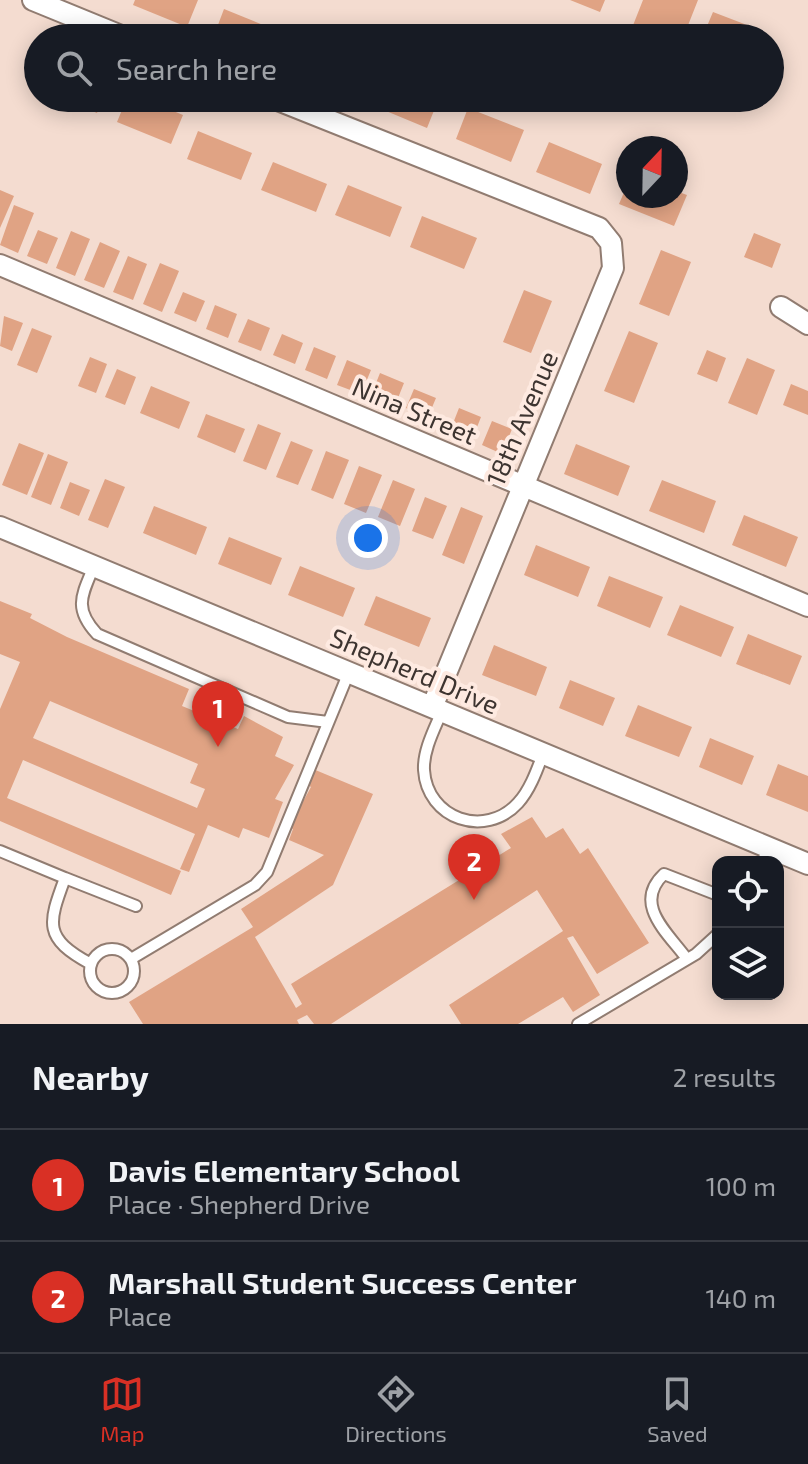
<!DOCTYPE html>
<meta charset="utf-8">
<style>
:root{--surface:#171b24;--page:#242831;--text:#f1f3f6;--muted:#9ea1a6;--line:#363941;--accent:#d93025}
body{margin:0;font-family:"Exo 2",sans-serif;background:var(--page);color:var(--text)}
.controls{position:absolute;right:24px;bottom:24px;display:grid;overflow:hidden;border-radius:16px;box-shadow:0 4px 20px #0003}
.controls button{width:72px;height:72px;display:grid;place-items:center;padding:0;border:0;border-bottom:2px solid var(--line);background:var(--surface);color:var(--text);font:40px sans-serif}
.compass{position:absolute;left:616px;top:136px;width:72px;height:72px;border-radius:50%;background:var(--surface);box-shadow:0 4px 20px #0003;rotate:22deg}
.you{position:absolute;left:368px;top:538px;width:28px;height:28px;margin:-20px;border:6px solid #fff;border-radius:50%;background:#1a73e8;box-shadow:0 0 0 12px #1a73e833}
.badge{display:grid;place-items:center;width:52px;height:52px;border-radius:50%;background:var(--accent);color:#fff;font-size:26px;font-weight:700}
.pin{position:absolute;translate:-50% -66px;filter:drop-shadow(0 2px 4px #0008)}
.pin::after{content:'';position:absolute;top:42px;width:28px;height:24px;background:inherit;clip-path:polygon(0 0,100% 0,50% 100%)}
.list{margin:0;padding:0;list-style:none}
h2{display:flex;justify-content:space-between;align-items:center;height:104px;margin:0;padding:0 32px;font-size:34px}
h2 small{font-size:26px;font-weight:400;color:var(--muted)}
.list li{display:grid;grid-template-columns:52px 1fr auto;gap:24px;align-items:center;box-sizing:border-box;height:112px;padding:0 32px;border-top:2px solid var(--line)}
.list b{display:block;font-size:30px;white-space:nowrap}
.list p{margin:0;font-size:26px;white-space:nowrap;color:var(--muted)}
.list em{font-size:26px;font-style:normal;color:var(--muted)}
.icon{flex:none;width:44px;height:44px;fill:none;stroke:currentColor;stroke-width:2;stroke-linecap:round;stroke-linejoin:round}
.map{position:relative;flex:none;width:808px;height:1024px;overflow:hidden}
.search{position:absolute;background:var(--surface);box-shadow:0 4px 20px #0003;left:24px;right:24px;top:24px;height:88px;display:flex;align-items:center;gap:20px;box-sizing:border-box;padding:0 28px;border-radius:44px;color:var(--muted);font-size:30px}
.sheet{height:328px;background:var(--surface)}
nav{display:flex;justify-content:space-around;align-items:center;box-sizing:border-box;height:112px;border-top:2px solid var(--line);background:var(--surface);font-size:22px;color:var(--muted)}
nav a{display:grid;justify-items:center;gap:4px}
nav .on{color:var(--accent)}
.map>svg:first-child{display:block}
</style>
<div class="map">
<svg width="808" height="1024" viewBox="0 0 808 1024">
<rect width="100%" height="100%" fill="#f4dcd0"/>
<path fill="#e0a384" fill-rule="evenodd" d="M135 0H198L187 27 133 5Z
M570 0H605L600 12Z
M643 0H698L683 38H666L651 32 649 38H628Z
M224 9 278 31 275 38H213Z
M713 12 760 30 756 38H702Z
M60 98H103L97 113Z
M127 98H142L183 115 171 144 117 122Z
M378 98H439L427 128 374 106Z
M468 108 524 130 511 162 456 139Z
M198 131 252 153 241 180 187 159Z
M549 142 602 164 590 194 536 172Z
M273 162 327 184 316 212 261 190Z
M628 183V196H676V191L687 195 674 226 619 204Z
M348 185 402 207 390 237 335 215Z
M0 190 14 196 0 228Z
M14 205 34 213 18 253 0 245Z
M422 216 477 238 464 269 410 247Z
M38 230 58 238 47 264 27 256Z
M71 231 90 239 75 276 56 268Z
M754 233 781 244 772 268 744 257Z
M100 242 120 251 104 288 84 280Z
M661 250 691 262 669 316 639 304Z
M128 256 147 264 133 300 113 292Z
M160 263 179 271 162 312 143 304Z
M524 290 552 301 531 353 503 342Z
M183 292 205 301 196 322 174 313Z
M215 305 237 314 228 338 206 329Z
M4 316 23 323 12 351 0 346Z
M248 319 270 328 261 351 238 342Z
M32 328 52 336 37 373 17 365Z
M629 331 658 343 634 403 604 391Z
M282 334 303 343 295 364 273 355Z
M314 347 336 356 327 379 305 370Z
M707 350 726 358 717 382 697 374Z
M90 357 107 364 96 393 78 386Z
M747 358 775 370 757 415 728 403Z
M347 360 371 370 361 394 337 385Z
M117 369 136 377 125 405 105 397Z
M380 373 404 383 394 408 370 398Z
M791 384 808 391V415L783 405Z
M151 386 190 402 179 429 140 413Z
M414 389 436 398 428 417 406 408Z
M459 408 481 417 472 440 450 431Z
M206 414 245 429 235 453 197 437Z
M492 421 512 429 502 454 482 445Z
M258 424 281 433 266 470 243 461Z
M291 441 313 450 298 485 276 477Z
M19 443 44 453 27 495 2 485Z
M576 444 630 466 618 496 564 474Z
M326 451 349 460 333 499 311 490Z
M48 454 68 462 51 505 31 497Z
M359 466 382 475 366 513 344 504Z
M105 479 125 487 108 528 88 520Z
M393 480 415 489 400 526 378 517Z
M662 480 716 501 704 533 649 511Z
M70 482 90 490 79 516 60 508Z
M425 497 447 506 433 539 412 531Z
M154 506 207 527 196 555 143 533Z
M461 507 483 516 464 564 442 555Z
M744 515 798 537 786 567 732 545Z
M229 537 282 558 271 585 218 564Z
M536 545 590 567 578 597 524 575Z
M300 566 355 588 343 617 288 595Z
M609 576 663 597 650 628 597 606Z
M376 596 431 618 419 647 364 625Z
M0 601 32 614 30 618 67 637 189 689 182 706 238 729 244 716 283 737 275 756 294 765 275 799 283 802 269 838 243 828 239 838 208 825 189 872 180 869 195 834 23 760 7 798 181 871 171 895 0 821V709L20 662 0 654ZM50 701 198 764 190 783 205 789 197 808 33 738Z
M680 605 734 627 721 657 667 635Z
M748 634 802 656 790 685 736 664Z
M494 645 547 667 536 696 482 675Z
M570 680 615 698 603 726 559 708Z
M638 705 692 727 679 757 625 736Z
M710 738 754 756 742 785 699 767Z
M778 764 808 776V812L766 795Z
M313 769 373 794 333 885 255 937 296 1008 302 1004 291 984 511 848 501 834 532 817 546 838 563 828 580 854 588 848 649 943 597 974 573 936 567 938 600 995 573 1012 563 997 518 1024H461L449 1005 563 931 537 890 331 1024H314L307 1015 297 1020 299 1024H143L129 1002 253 927 241 909 324 855 289 840 293 829 289 827 311 787 308 785Z"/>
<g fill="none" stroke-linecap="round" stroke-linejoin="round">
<defs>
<path id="service" d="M94 566C82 595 73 608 97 634L288 717 328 722
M442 711C435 728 423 750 424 770 427 819 485 839 518 803 530 790 537 770 543 754
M0 851 65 878
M762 862 769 847
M90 971a22 22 0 1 1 44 0a22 22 0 1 1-44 0Z
M131 959 255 885 267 872 349 672
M687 959C668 933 632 904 664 874L718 895
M91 964C43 938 48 924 65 878L136 906
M578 1024 696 954 718 934"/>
<path id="minor" d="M33 0 126 38
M273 98 599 228 611 243 613 268 433 705
M0 265 808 606
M781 307 808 324
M0 527 808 864"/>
</defs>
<use href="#service" stroke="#917c71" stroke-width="14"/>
<use href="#minor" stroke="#917c71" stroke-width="24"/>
<use href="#service" stroke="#fff" stroke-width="10"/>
<use href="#minor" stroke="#fff" stroke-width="20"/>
</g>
<g text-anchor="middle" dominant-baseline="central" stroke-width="8" stroke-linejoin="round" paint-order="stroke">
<g font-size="26" fill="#3d3430" stroke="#feeae1">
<text transform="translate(415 410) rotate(23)">Nina Street</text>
<text transform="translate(521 418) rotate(-67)">18th Avenue</text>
<text transform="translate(415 670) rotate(23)">Shepherd Drive</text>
</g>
</g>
</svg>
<div class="controls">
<button><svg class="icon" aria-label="locate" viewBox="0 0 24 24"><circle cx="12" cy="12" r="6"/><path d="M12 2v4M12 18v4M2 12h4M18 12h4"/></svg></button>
<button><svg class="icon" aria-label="layers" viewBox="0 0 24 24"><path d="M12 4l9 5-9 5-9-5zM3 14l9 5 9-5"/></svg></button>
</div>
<svg class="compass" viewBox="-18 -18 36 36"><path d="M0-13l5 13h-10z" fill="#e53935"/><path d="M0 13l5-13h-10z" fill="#9ea1a6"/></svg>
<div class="you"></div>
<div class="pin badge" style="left:218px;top:747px">1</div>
<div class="pin badge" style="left:474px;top:900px">2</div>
<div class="search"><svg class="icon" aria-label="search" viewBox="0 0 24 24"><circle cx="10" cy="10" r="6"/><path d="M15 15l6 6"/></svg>Search here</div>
</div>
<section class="sheet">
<h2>Nearby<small>2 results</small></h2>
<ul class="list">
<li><span class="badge">1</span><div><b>Davis Elementary School</b><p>Place · Shepherd Drive</p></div><em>100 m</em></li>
<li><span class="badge">2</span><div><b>Marshall Student Success Center</b><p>Place</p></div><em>140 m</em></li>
</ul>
</section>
<nav>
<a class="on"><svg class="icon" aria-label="map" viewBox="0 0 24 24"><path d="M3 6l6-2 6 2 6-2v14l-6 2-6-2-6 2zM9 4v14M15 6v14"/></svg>Map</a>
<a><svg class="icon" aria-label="directions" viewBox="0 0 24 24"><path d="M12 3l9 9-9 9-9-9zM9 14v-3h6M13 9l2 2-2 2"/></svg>Directions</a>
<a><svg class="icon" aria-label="saved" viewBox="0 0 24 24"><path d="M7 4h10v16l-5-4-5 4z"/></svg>Saved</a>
</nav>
